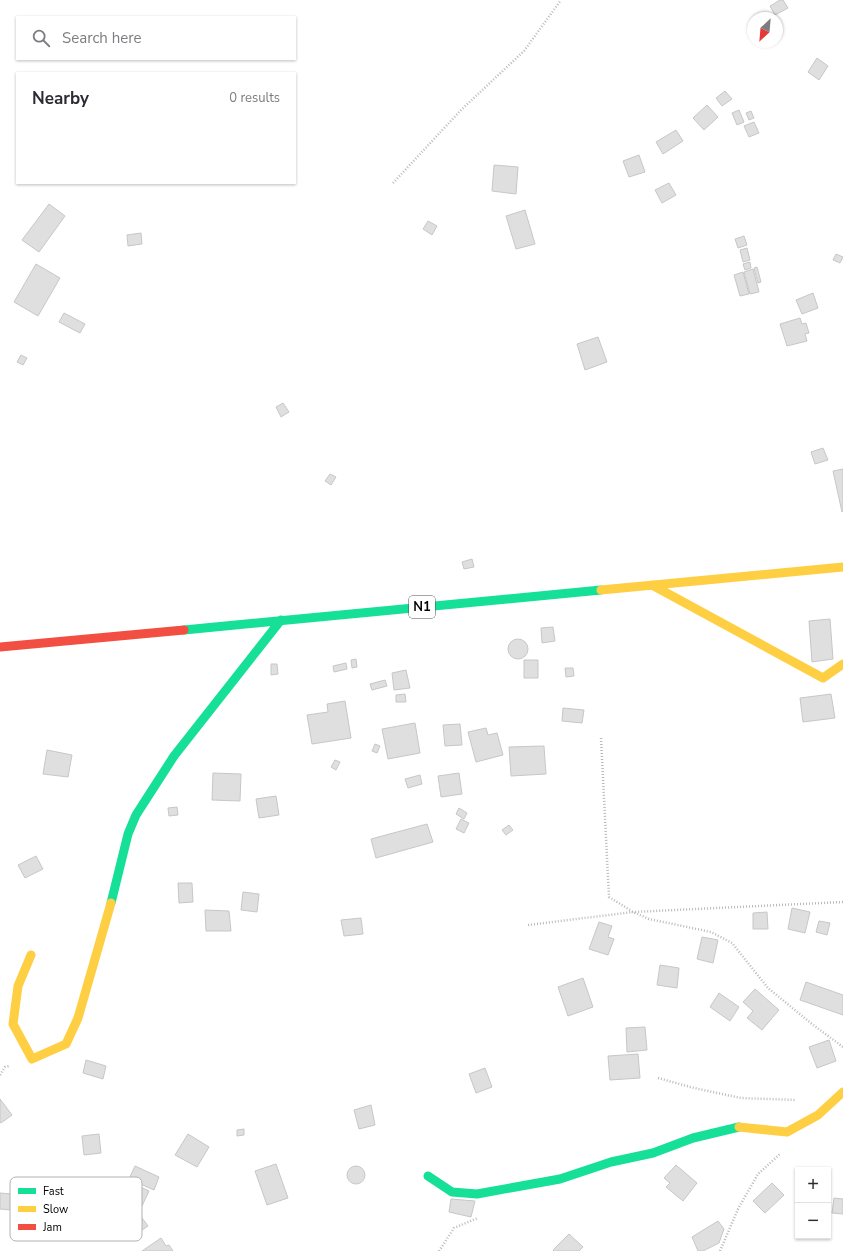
<!DOCTYPE html>
<meta charset="utf-8">
<style>
:root{--surface:#fff;--page:#f2f2f3;--text:#2b2b33;--muted:#7c7c81;--line:#e1e1e2}
body{margin:0;font-family:"Nunito Sans",sans-serif;background:var(--page);color:var(--text)}
.controls{position:absolute;right:12px;bottom:12px;display:grid;overflow:hidden;border-radius:0px;box-shadow:0 1px 3px #0004}
.controls button{width:36px;height:36px;display:grid;place-items:center;padding:0;border:0;border-bottom:1px solid var(--line);background:var(--surface);color:var(--text);font:20px sans-serif}
.compass{position:absolute;left:747px;top:12px;width:36px;height:36px;border-radius:50%;background:var(--surface);box-shadow:0 1px 3px #0004;rotate:206deg}
.list{margin:0;padding:0;list-style:none}
h2{display:flex;justify-content:space-between;align-items:center;height:52px;margin:0;padding:0 16px;font-size:17px}
h2 small{font-size:13px;font-weight:400;color:var(--muted)}
.icon{flex:none;width:22px;height:22px;fill:none;stroke:currentColor;stroke-width:2;stroke-linecap:round;stroke-linejoin:round}
.map{position:relative;flex:none;width:843px;height:1251px;overflow:hidden}
.search{position:absolute;background:var(--surface);box-shadow:0 1px 3px #0004;left:16px;top:16px;width:280px;height:44px;display:flex;align-items:center;gap:10px;box-sizing:border-box;padding:0 14px;border-radius:0px;color:var(--muted);font-size:15px}
.panel{position:absolute;background:var(--surface);box-shadow:0 1px 3px #0004;left:16px;top:72px;width:280px;height:112px;border-radius:0px}
.map>svg:first-child{display:block}
</style>
<div class="map">
<svg width="843" height="1251" viewBox="0 0 843 1251">
<rect width="100%" height="100%" fill="#fff"/>
<path fill="#dfdfdf" stroke="#c7c7c7" d="M780 0H783L788 8 775 15 770 6Z
M817 58 828 66 819 80 808 72Z
M725 91 732 99 722 106 716 98Z
M707 105 718 117 704 130 693 118Z
M739 110 744 122 737 125 732 113Z
M751 111 754 118 749 120 746 113Z
M754 122 759 133 749 137 744 126Z
M676 130 683 141 663 154 656 142Z
M639 155 645 172 629 177 623 161Z
M494 165 518 167 516 194 492 191Z
M669 183 676 195 662 203 655 190Z
M49 204 65 216 39 252 22 240Z
M525 210 535 244 516 249 506 216Z
M428 221 437 226 432 235 423 229Z
M141 233 142 244 128 246 127 235Z
M744 236 747 245 738 248 735 239Z
M747 248 750 260 743 262 740 250Z
M836 254 843 257 840 263 833 260Z
M750 262 751 268 745 270 743 264Z
M36 264 60 278 38 316 14 302Z
M757 267 761 282 758 283 754 268Z
M753 269 759 292 750 294 744 272Z
M743 272 749 294 740 296 734 275Z
M813 293 818 308 802 314 796 300Z
M64 313 85 324 80 333 59 322Z
M800 318 802 324 806 323 809 333 805 334 807 341 787 346 780 324Z
M598 337 607 362 585 370 577 344Z
M21 355 27 358 23 365 17 362Z
M283 403 289 412 281 417 276 407Z
M823 448 828 460 815 464 811 452Z
M843 469V511L842 512 833 471Z
M330 474 336 477 331 485 325 481Z
M472 559 474 567 464 569 462 562Z
M830 619 833 659 812 662 809 621Z
M553 627 555 641 542 643 541 628Z
M508 649a10 10 0 1 1 20 0a10 10 0 1 1-20 0Z
M356 659 357 667 352 668 351 660Z
M524 660H538V678H524Z
M346 663 347 669 334 672 333 666Z
M271 664H277L278 674 271 675Z
M565 668H573L574 676 566 677Z
M406 670 410 688 394 690 392 673Z
M385 680 387 686 372 690 370 684Z
M405 694 406 702H396V695Z
M831 694 835 718 803 722 800 698Z
M345 701 351 738 312 744 307 715 328 712 327 704Z
M563 708 584 710 582 723 562 721Z
M415 723 420 753 388 759 382 729Z
M460 724 462 745 445 746 443 725Z
M486 728 488 735 497 733 503 755 476 762 468 732Z
M375 744 380 746 377 753 372 751Z
M544 746 546 774 511 776 509 747Z
M47 750 72 755 68 777 43 774Z
M335 760 340 762 336 770 331 767Z
M213 773 241 774 240 801 212 800Z
M459 773 462 794 441 797 438 776Z
M420 775 422 784 408 788 405 779Z
M276 796 279 815 259 818 256 799Z
M177 807 178 815 169 816 168 808Z
M459 808 467 813 464 819 456 814Z
M461 819 469 823 464 833 456 829Z
M427 824 433 842 376 858 371 839Z
M509 825 513 830 506 835 502 830Z
M36 856 43 869 25 878 18 865Z
M178 883H192L193 902 179 903Z
M243 892 259 894 257 912 241 910Z
M792 908 810 912 805 933 788 929Z
M205 910 229 911 231 931H206Z
M767 912 768 929H753V913Z
M361 918 363 934 344 936 341 920Z
M819 921 830 923 827 935 816 932Z
M599 922 612 926 608 937 614 939 608 955 589 949Z
M702 937 718 940 713 963 697 959Z
M660 965 679 968 677 988 657 985Z
M583 978 593 1007 568 1016 558 987Z
M806 982 843 995V1015L800 1000Z
M755 989 779 1010 762 1030 747 1018 753 1011 743 1002Z
M719 993 739 1007 730 1021 710 1007Z
M645 1027 647 1050 627 1052 626 1028Z
M829 1040 836 1061 817 1068 809 1047Z
M638 1054 640 1078 610 1080 608 1056Z
M86 1060 106 1066 103 1079 83 1073Z
M485 1068 492 1087 476 1093 469 1074Z
M0 1099 12 1115 1 1123 0 1122Z
M371 1105 375 1125 359 1129 354 1110Z
M244 1129V1135L237 1136V1130Z
M99 1134 101 1153 84 1155 82 1136Z
M188 1134 209 1147 197 1167 175 1155Z
M276 1164 288 1198 267 1205 255 1171Z
M676 1165 697 1183 683 1201 666 1187 670 1183 664 1178Z
M347 1175a9 9 0 1 1 18 0a9 9 0 1 1-18 0Z
M135 1166 159 1177 154 1190 129 1179Z
M128 1181 149 1191 142 1206 121 1196Z
M772 1183 784 1195 765 1213 753 1201Z
M0 1193 12 1194 11 1210 0 1209Z
M834 1198 843 1199V1214L832 1213Z
M451 1199 475 1201 471 1217 449 1212Z
M137 1211 148 1226 132 1237 121 1223Z
M718 1221 724 1229 719 1243 703 1251H698L692 1237Z
M569 1234 583 1247 579 1251H554L553 1250Z
M161 1238 166 1246 169 1245 173 1251H142Z"/>
<g fill="none" stroke-linecap="round" stroke-linejoin="round">
<path stroke="#b9b9b9" stroke-width="2.5" stroke-dasharray="1 2" stroke-linecap="butt" d="M393 183 461 110 524 51 561 0
M601 738 609 897 633 912 649 919 711 932 732 943 768 988 812 1024 843 1047
M528 925 633 912 843 902
M0 1075 5 1067 10 1066
M658 1078 694 1088 741 1098 796 1100
M439 1251 454 1228 478 1218
M720 1251 738 1209 758 1174 780 1154"/>
<path stroke="#16e098" stroke-width="9" d="M184 630 601 590
M111 903 128 834 136 815 174 756 281 620
M428 1176 452 1192 477 1194 560 1179 611 1162 653 1153 693 1138 739 1127"/>
<path stroke="#ffcf43" stroke-width="9" d="M652 585 823 678 843 664
M601 590 843 567
M31 955 18 986 13 1024 32 1059 66 1044 78 1018 111 903
M739 1127 787 1132 818 1115 843 1092"/>
<path stroke="#f24e42" stroke-width="9" d="M0 647 184 630"/>
</g>
<g text-anchor="middle" dominant-baseline="central" stroke-width="3.5" stroke-linejoin="round" paint-order="stroke">
<rect fill="#fff" stroke="#4c4c4c" stroke-width="1" x="409" y="596" width="26" height="22" rx="3"/>
<g font-size="13" font-weight="bold" fill="#000">
<text x="422" y="607">N1</text>
</g>
</g>
<rect x="10" y="1177" width="132" height="64" rx="6" fill="#fff" stroke="#b2b2b2" stroke-width="1"/>
<rect x="18" y="1188" width="18" height="6" fill="#16e098"/>
<rect x="18" y="1206" width="18" height="6" fill="#ffcf43"/>
<rect x="18" y="1224" width="18" height="6" fill="#f24e42"/>
<g font-size="11" fill="#000">
<text x="43" y="1195">Fast</text>
<text x="43" y="1213">Slow</text>
<text x="43" y="1231">Jam</text>
</g>
</svg>
<div class="controls">
<button>+</button>
<button>−</button>
</div>
<svg class="compass" viewBox="-18 -18 36 36"><path d="M0-13l5 13h-10z" fill="#e53935"/><path d="M0 13l5-13h-10z" fill="#7c7c81"/></svg>
<div class="search"><svg class="icon" aria-label="search" viewBox="0 0 24 24"><circle cx="10" cy="10" r="6"/><path d="M15 15l6 6"/></svg>Search here</div>
<section class="panel">
<h2>Nearby<small>0 results</small></h2>
<ul class="list">
</ul>
</section>
</div>
